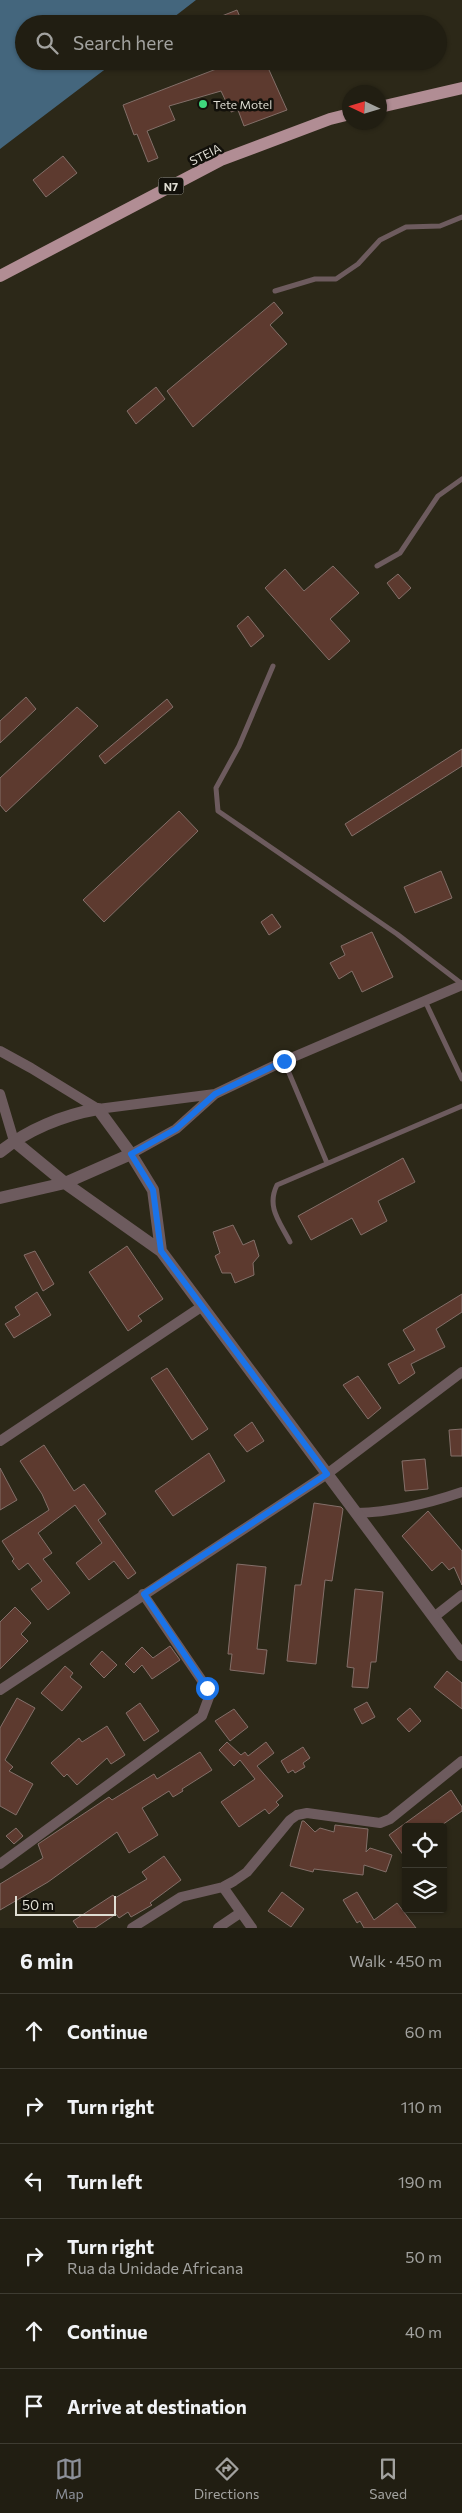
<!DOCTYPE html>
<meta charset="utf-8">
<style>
:root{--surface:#211e12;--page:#29271b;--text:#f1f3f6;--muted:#a2a29f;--line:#3e3c32;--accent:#8c9099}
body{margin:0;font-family:Commissioner,sans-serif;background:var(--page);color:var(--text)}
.controls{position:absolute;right:15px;bottom:15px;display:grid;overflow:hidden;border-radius:5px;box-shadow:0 1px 4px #0004}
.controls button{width:45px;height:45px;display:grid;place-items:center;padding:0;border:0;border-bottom:1px solid var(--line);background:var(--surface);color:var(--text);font:25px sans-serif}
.compass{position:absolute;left:342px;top:85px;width:45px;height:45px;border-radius:50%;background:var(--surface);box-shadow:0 1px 4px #0004;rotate:274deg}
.scale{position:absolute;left:15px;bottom:12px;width:101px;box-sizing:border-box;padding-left:5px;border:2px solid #dfddd3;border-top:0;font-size:14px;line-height:18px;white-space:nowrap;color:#dfddd3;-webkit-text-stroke:4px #12100a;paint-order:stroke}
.stop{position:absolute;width:15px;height:15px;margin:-11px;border:4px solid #1a73e8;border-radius:50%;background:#fff}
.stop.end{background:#1a73e8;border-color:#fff;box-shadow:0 1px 5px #0008}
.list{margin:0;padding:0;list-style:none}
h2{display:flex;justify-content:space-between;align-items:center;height:65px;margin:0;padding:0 20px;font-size:21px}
h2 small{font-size:16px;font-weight:400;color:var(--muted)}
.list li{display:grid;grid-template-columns:32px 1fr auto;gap:15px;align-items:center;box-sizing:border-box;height:75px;padding:0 20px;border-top:1px solid var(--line)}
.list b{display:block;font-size:19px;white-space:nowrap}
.list p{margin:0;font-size:16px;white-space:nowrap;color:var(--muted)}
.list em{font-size:16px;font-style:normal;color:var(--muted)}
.icon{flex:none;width:28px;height:28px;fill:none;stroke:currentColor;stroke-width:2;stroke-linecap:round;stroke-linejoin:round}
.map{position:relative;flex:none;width:462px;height:1928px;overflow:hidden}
.search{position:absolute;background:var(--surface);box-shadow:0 1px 4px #0004;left:15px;right:15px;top:15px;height:55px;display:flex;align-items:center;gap:12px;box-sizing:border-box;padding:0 18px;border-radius:28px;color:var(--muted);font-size:19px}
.sheet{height:515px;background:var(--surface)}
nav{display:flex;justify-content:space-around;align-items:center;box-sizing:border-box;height:70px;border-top:1px solid var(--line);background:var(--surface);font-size:14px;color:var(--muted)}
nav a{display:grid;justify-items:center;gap:2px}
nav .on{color:var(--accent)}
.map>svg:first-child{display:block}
</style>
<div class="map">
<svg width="462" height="1928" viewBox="0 0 462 1928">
<rect width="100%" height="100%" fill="#2c2818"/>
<path fill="#44667d" d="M0 0H196L165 24H24V61H116L0 149Z"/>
<path fill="#5d3a2f" stroke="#836f69" d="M237 10 243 24H204V23Z
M237 61H265L287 110 244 126 238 110 231 112 221 91 169 106 175 120 147 131 158 158 148 162 137 134 134 135 123 105Z
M63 156 77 173 46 197 33 180Z
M274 302 283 313 270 325 287 344 193 427 167 391Z
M156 387 165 399 136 424 127 411Z
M333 566 359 593 330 619 350 641 329 660 265 588 285 569 304 591Z
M398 574 411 588 399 599 387 583Z
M248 616 264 636 251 647 237 626Z
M26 697 36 709 0 743V721Z
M167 699 173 707 105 764 99 756Z
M77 707 98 726 6 812 0 805V778Z
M462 749V766L352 836 345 824Z
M179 811 198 831 104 922 83 900Z
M441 871 452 898 415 913 404 887Z
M272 914 281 927 269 935 261 922Z
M372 932 393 977 362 992 352 971 339 979 330 963 345 955 341 946Z
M403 1158 415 1182 378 1201 387 1221 361 1235 352 1218 311 1240 298 1216Z
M233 1225 243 1245 254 1240 259 1256 253 1263 254 1275 235 1283 231 1273H222L215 1256 220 1253 213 1232Z
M127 1246 163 1299 138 1316 142 1321 128 1331 89 1272Z
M35 1251 54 1284 43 1291 24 1255Z
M37 1292 51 1315 14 1338 5 1324 20 1315 15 1307Z
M462 1294V1312L436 1329 445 1347 411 1364 415 1373 399 1384 388 1364 415 1350 403 1330Z
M167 1368 208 1429 192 1440 151 1378Z
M358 1376 381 1408 368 1419 343 1385Z
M252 1422 264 1441 247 1452 234 1435Z
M462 1429V1456H451L449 1430Z
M44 1445 74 1491 84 1484 106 1514 98 1520 136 1573 128 1579 114 1561 89 1580 76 1563 102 1543 75 1505 38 1533 52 1553 43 1559 70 1593 48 1610 31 1589 42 1581 28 1563 19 1570 12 1561 14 1559 2 1541 49 1510 42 1494 20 1461Z
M209 1453 225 1481 173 1516 155 1491Z
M425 1459 428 1489 405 1491 402 1461Z
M0 1468 17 1500 0 1510Z
M314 1503 341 1507 343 1509 332 1581 325 1580 316 1664 287 1661 295 1585H301Z
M428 1511 462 1551V1585L454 1567 449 1570 442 1562 432 1571 402 1536Z
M237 1564 266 1567 257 1649 267 1650 264 1674 230 1670 232 1654H228Z
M355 1589 383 1592 376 1662H371L368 1688 352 1687 354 1668 347 1667Z
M15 1607 31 1623 21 1634 28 1641 0 1669V1622Z
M170 1646 180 1660 152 1679 142 1665 134 1673 125 1664 142 1647 153 1658Z
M102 1651 117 1665 104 1678 90 1664Z
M65 1666 73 1673 70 1677 82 1687 62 1711 41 1693Z
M447 1671 462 1683V1709L434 1687Z
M17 1698 35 1708 5 1760 13 1767 9 1771 33 1784 16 1815 0 1806V1728Z
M367 1702 375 1717 362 1724 354 1709Z
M140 1703 159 1731 144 1741 126 1713Z
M410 1708 421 1721 409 1732 397 1719Z
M234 1709 248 1727 230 1741 215 1721Z
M107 1726 125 1755 111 1764 107 1758 77 1785 67 1774 64 1777 51 1763 79 1738 82 1742Z
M227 1742 241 1755 245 1752 248 1756 266 1742 274 1753 257 1766 283 1796 276 1802 279 1805 269 1814 265 1809 239 1827 221 1802 255 1779 240 1760 234 1766 219 1750Z
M303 1747 310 1758 303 1763 305 1767 295 1773 293 1770 288 1773 281 1761Z
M200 1752 212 1770 182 1789 183 1791 173 1797 169 1791 142 1808 158 1835 129 1853 117 1832 48 1882 0 1910V1884L43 1858 38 1844 109 1797 112 1800 154 1774 157 1779Z
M451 1790 462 1807V1811L439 1827H406V1859L389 1835Z
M302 1821H304L315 1832 320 1828 334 1832 335 1825 368 1829 366 1852 370 1848 392 1855 386 1872 364 1865 363 1875 314 1869 313 1872 290 1866Z
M16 1828 23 1836 14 1844 6 1836Z
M164 1856 181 1880 150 1903 152 1905 131 1917 128 1912 119 1918 116 1914 95 1928H78L73 1921 113 1895 115 1898 147 1879 142 1872Z
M282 1892 304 1909 291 1927 268 1911Z
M357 1892 374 1920 397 1903 416 1928H364L360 1921 357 1923 343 1900Z"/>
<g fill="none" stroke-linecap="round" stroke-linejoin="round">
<path stroke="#6d5b5e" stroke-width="5" d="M275 291 315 279H336L358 264 380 240 406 227 440 226 462 217
M377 566 400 553 438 496 462 479
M273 666 239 746 216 788 218 811 397 934 462 984
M425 1001 462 1079
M284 1061 327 1163
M290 1242C280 1222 266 1207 277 1185L462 1106"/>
<path stroke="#6d5b5e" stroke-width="10" d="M0 1051 31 1068 98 1109 215 1094
M0 1094 14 1141
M131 1154 176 1129 215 1094 284 1061 462 985
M0 1441 201 1307
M357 1513C394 1512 427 1504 462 1492
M434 1617 462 1595
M0 1690 327 1474 462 1372
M0 1864 202 1716 209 1697 207 1688 143 1594
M223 1887 252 1928
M132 1928 181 1897 223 1887 234 1881 247 1872 290 1820 297 1815 307 1813 380 1823 390 1819 462 1761
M218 1928 240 1913"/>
<path stroke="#6d5b5e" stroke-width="12" d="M14 1141 65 1183 161 1251 462 1655
M0 1152C27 1130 63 1115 98 1109L131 1154 153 1190 161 1251
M0 1198 65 1183 131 1154"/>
<path stroke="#b18d94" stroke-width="12" d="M380 107 462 88
M0 276 221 160 330 119 350 114"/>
</g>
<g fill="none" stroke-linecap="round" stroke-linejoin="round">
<path stroke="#1a73e8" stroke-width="6" d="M207 1688 144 1594 327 1474 161 1251 153 1190 131 1154 176 1129 215 1094 284 1061"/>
</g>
<circle fill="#3fd77d" stroke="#12100a" stroke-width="2" cx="203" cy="104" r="5"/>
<g text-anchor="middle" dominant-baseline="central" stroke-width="5" stroke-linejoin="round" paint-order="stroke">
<rect fill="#12100a" stroke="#a2a097" stroke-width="1" x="158.5" y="177.5" width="25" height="17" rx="4"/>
<g font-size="11" font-weight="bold" fill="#dfddd3">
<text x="171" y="186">N7</text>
</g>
<g font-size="12" fill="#dfddd3" stroke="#12100a" text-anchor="start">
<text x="213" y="104">Tete Motel</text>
</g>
<g font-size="12" fill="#dfddd3" stroke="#12100a">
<text transform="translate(205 154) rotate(-26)">STEIA</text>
</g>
</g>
</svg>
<div class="controls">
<button><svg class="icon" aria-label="locate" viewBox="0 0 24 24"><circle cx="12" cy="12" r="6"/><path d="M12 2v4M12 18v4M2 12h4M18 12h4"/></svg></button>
<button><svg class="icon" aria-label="layers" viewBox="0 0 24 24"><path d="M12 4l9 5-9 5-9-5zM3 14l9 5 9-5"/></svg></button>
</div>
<svg class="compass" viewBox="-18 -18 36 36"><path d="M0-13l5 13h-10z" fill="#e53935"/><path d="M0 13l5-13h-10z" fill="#a2a29f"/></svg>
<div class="scale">50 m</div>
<div class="stop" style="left:207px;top:1688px"></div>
<div class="stop end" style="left:284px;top:1061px"></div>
<div class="search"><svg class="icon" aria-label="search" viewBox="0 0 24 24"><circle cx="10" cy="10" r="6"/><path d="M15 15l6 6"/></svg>Search here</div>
</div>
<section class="sheet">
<h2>6 min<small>Walk · 450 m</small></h2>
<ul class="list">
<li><svg class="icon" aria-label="ahead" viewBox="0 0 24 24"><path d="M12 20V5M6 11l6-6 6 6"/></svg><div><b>Continue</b></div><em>60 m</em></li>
<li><svg class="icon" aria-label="right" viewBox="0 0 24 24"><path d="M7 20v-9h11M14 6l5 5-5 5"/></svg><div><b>Turn right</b></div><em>110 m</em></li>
<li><svg class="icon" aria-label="left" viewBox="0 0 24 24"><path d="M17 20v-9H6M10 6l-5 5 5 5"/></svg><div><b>Turn left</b></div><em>190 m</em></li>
<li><svg class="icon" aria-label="right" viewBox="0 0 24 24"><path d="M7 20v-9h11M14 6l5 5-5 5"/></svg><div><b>Turn right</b><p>Rua da Unidade Africana</p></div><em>50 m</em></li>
<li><svg class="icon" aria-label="ahead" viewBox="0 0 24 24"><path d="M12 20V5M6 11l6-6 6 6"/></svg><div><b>Continue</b></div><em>40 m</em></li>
<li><svg class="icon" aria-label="arrive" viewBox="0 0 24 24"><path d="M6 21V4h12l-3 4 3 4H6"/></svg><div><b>Arrive at destination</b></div></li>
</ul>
</section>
<nav>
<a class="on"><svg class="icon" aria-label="map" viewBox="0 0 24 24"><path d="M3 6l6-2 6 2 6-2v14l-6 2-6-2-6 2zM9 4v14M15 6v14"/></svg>Map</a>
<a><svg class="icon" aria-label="directions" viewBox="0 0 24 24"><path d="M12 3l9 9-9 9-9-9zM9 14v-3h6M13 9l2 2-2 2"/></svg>Directions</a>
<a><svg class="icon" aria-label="saved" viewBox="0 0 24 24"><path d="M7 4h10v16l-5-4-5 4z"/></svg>Saved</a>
</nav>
